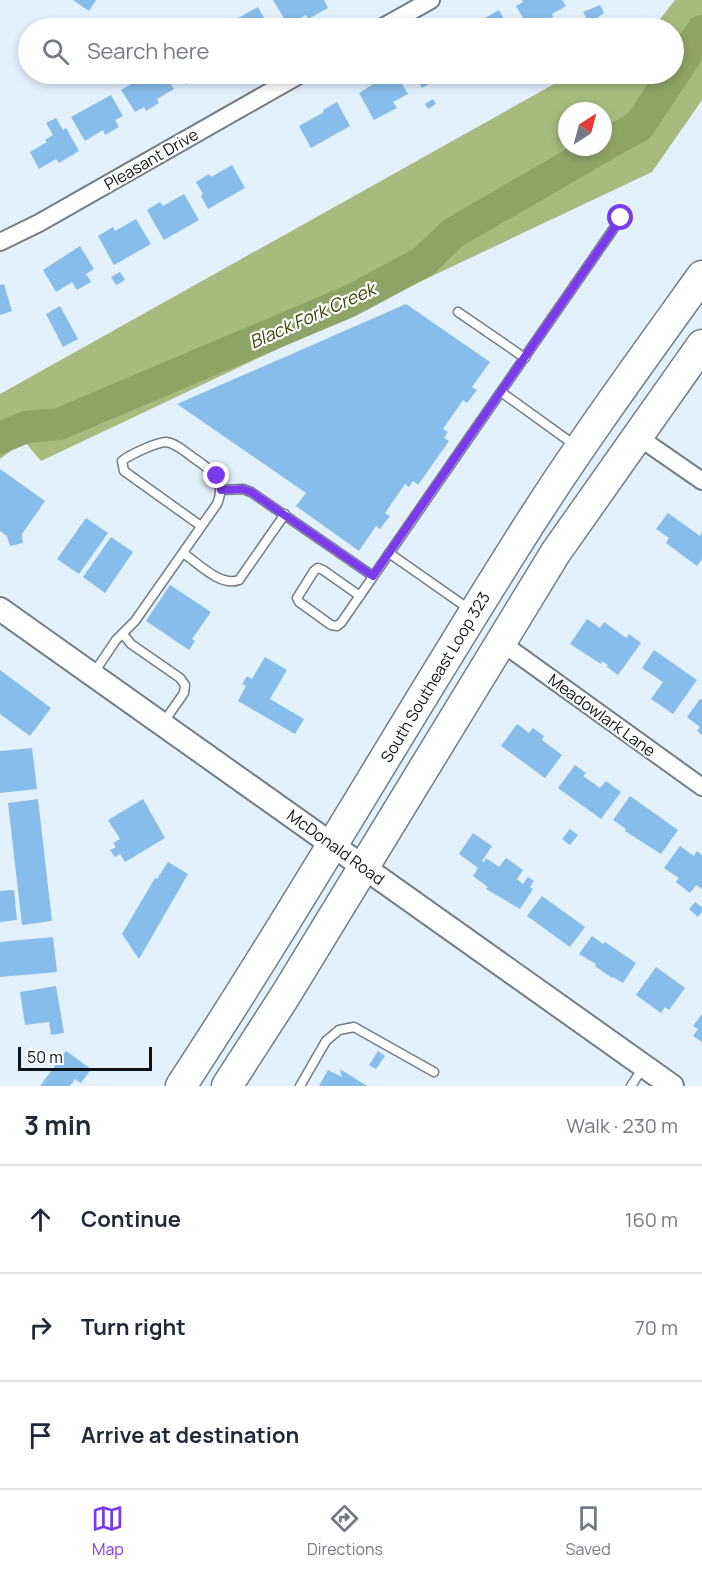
<!DOCTYPE html>
<meta charset="utf-8">
<style>
:root{--surface:#fff;--page:#f6f6f7;--text:#1f2937;--muted:#747a83;--line:#e0e1e3;--accent:#7c3aed}
body{margin:0;font-family:Manrope,sans-serif;background:var(--page);color:var(--text)}
.compass{position:absolute;left:558px;top:102px;width:54px;height:54px;border-radius:50%;background:var(--surface);box-shadow:0 3px 9px #0003;rotate:36deg}
.scale{position:absolute;left:18px;bottom:15px;width:134px;box-sizing:border-box;padding-left:6px;border:3px solid #0f1418;border-top:0;font-size:16px;line-height:21px;white-space:nowrap;color:#0f1418;-webkit-text-stroke:4px #fff;paint-order:stroke}
.stop{position:absolute;width:18px;height:18px;margin:-14px;border:4px solid #7c3aed;border-radius:50%;background:#fff}
.stop.end{background:#7c3aed;border-color:#fff;box-shadow:0 2px 6px #0008}
.list{margin:0;padding:0;list-style:none}
h2{display:flex;justify-content:space-between;align-items:center;height:78px;margin:0;padding:0 24px;font-size:26px}
h2 small{font-size:20px;font-weight:400;color:var(--muted)}
.list li{display:grid;grid-template-columns:39px 1fr auto;gap:18px;align-items:center;box-sizing:border-box;height:108px;padding:0 24px;border-top:2px solid var(--line)}
.list b{display:block;font-size:22px;white-space:nowrap}
.list em{font-size:20px;font-style:normal;color:var(--muted)}
.icon{flex:none;width:33px;height:33px;fill:none;stroke:currentColor;stroke-width:2;stroke-linecap:round;stroke-linejoin:round}
.map{position:relative;flex:none;width:702px;height:1086px;overflow:hidden}
.search{position:absolute;background:var(--surface);box-shadow:0 3px 9px #0003;left:18px;right:18px;top:18px;height:66px;display:flex;align-items:center;gap:15px;box-sizing:border-box;padding:0 21px;border-radius:33px;color:var(--muted);font-size:22px}
.sheet{height:402px;background:var(--surface)}
nav{display:flex;justify-content:space-around;align-items:center;box-sizing:border-box;height:84px;border-top:2px solid var(--line);background:var(--surface);font-size:16px;color:var(--muted)}
nav a{display:grid;justify-items:center;gap:3px}
nav .on{color:var(--accent)}
.map>svg:first-child{display:block}
</style>
<div class="map">
<svg width="702" height="1086" viewBox="0 0 702 1086">
<rect width="100%" height="100%" fill="#e3f1fd"/>
<path fill="#a7bb7e" fill-rule="evenodd" d="M675 0H702V100L652 172 41 461 24 441 0 459V394L572 74H674V28H653ZM567 111H603V147H567Z"/>
<g fill="none" stroke-linecap="round" stroke-linejoin="round">
<path stroke="#8fa367" stroke-width="32" d="M603 146 639 126 702 31
M0 438 26 427 59 424 350 301 423 262 453 233 602 147"/>
</g>
<path fill="#87bdea" d="M73 0H96L89 11Z
M273 0H324L328 8 308 19 306 15 288 25Z
M522 0H562L566 6 552 14 553 17 545 21 549 28H529L516 6 523 2Z
M600 5 604 13 589 23 583 12Z
M258 7 270 28H220Z
M499 10 509 28H472L482 23 480 21Z
M140 74 146 75 149 74H164L174 89 157 99 159 103 146 111 144 107 135 112 121 90 134 82 132 79Z
M179 74H210L186 85Z
M384 74H396L408 94 393 102 397 108 374 120 359 93 375 83 373 80Z
M414 74H447L422 88Z
M111 95 123 116 115 120 119 127 105 135 103 130 85 141 71 117Z
M433 99 436 104 428 109 425 104Z
M337 102 350 126 311 148 299 126 324 112 323 110Z
M56 118 63 130 66 128 79 151 59 163 56 159 39 169 30 152 47 142 45 140 53 135 46 123Z
M232 165 245 188 208 209 201 196 203 194 196 182 209 174 211 177Z
M184 194 199 220 164 240 147 210 160 202 163 206Z
M136 219 151 244 114 265 98 236 113 227 115 231Z
M80 246 94 269 86 274 91 282 77 290 72 282 56 292 43 270Z
M120 272 125 280 116 285 111 277Z
M4 284 12 311 0 315V285Z
M406 304 490 362 472 387 477 390 467 403 463 400 443 429 448 432 444 438 449 441 418 485 413 481 409 487 405 484 385 513 390 516 380 529 376 526 359 551 296 506 306 493 177 404Z
M60 306 78 339 63 347 46 314Z
M0 469 45 501 22 534 23 543 10 546 7 536 0 531Z
M668 513 700 536 702 532V559L697 566 666 543 669 538 656 529Z
M86 518 108 533 79 574 57 559Z
M111 537 133 552 105 593 83 577Z
M170 585 211 612 192 639 195 641 189 650 146 621Z
M587 619 600 628 604 622 626 638 629 634 641 643 618 675 607 667 608 665 602 661 601 664 570 644Z
M654 650 697 680 673 714 651 699 663 682 642 668Z
M265 657 287 670 270 699 304 719 295 734 238 701 246 686 242 684 247 676 252 679Z
M0 670 51 708 30 736 0 714Z
M700 699 702 700V735L697 731 700 727 687 717Z
M517 724 529 733 533 728 544 736 542 740 562 755 545 778 501 746Z
M32 748 37 789 0 793V751Z
M575 765 586 773 583 776 600 788 606 781 621 792 601 819 558 788Z
M630 796 678 830 661 854 625 831 626 829 613 820Z
M38 799 52 921 22 925 8 803Z
M143 799 165 838 125 862 120 854 115 857 110 850 116 847 113 843 120 839 108 820Z
M570 829 578 835 570 845 562 839Z
M473 833 492 846 482 861 484 862 486 858 499 867 506 858 523 870 517 879 523 884 528 877 534 881 530 887 533 889 520 909 486 889 488 887 473 876 478 868 459 854Z
M680 846 694 856 697 851 702 855V889L696 885 690 893 676 882 679 878 664 868Z
M168 862 188 874 139 959 122 934 155 878 157 879Z
M14 890 17 920 0 922V891Z
M542 896 585 927 570 947 527 916Z
M695 902 702 907V912L698 917 689 909Z
M592 936 603 944 605 942 636 963 623 983 613 977 612 978 595 966 596 964 579 954Z
M53 937 57 972 0 977V942Z
M656 967 685 988 669 1010 665 1007 661 1013 636 995Z
M56 986 64 1033 51 1035 49 1022 25 1025 20 992Z
M702 1014V1042L693 1036 698 1029 693 1026Z
M66 1051 91 1069 81 1083 75 1079 70 1086H40Z
M378 1051 385 1056 376 1069 369 1065Z
M340 1069 367 1086H319L328 1070 342 1077Z"/>
<g fill="none" stroke-linecap="round" stroke-linejoin="round">
<defs>
<path id="lane" d="M458 312 525 358
M501 392 576 446
M221 490 243 489 251 492 373 576
M183 553C198 563 220 587 239 580L285 514
M389 553 469 609
M360 596 323 570 318 568 314 571 297 598 299 602 331 625 337 626 341 623 621 218
M123 634 131 644 180 678 185 685 184 693 163 723
M93 674 116 640 135 621 217 504C228 479 208 468 191 456 183 450 175 443 166 442 157 442 129 455 122 461L124 471 201 526
M300 1086 326 1041 339 1030 354 1027 434 1072
M631 1086 644 1066"/>
<path id="street" d="M381 28 431 0
M0 242 39 223 301 74
M637 436 702 481
M502 643 702 787"/>
<path id="secondary" d="M0 609 672 1086"/>
<path id="highway" d="M181 1086C297 909 402 726 515 547 573 454 638 365 702 276
M227 1086 285 996 556 552 702 345"/>
</defs>
<use href="#lane" stroke="#717d87" stroke-width="11"/>
<use href="#street" stroke="#717d87" stroke-width="20"/>
<use href="#secondary" stroke="#717d87" stroke-width="26"/>
<use href="#highway" stroke="#717d87" stroke-width="33"/>
<use href="#lane" stroke="#fff" stroke-width="8"/>
<use href="#street" stroke="#fff" stroke-width="16"/>
<use href="#secondary" stroke="#fff" stroke-width="22"/>
<use href="#highway" stroke="#fff" stroke-width="30"/>
</g>
<g fill="none" stroke-linecap="round" stroke-linejoin="round">
<path stroke="#7c3aed" stroke-width="8" d="M217 476 221 490 243 489 251 492 373 576 621 218"/>
</g>
<g text-anchor="middle" dominant-baseline="central" stroke-width="4.5" stroke-linejoin="round" paint-order="stroke">
<g font-size="16" fill="#0f1418" stroke="#fff">
<text transform="translate(151 159) rotate(-30)">Pleasant Drive</text>
<text transform="translate(435 677) rotate(-59)">South Southeast Loop 323</text>
<text transform="translate(602 715) rotate(36)">Meadowlark Lane</text>
<text transform="translate(336 847) rotate(36)">McDonald Road</text>
</g>
<g font-size="18" font-style="italic" fill="#364600" stroke="#fff">
<text transform="translate(312 315) rotate(-24)">Black Fork Creek</text>
</g>
</g>
</svg>
<svg class="compass" viewBox="-18 -18 36 36"><path d="M0-13l5 13h-10z" fill="#e53935"/><path d="M0 13l5-13h-10z" fill="#747a83"/></svg>
<div class="scale">50 m</div>
<div class="stop" style="left:621px;top:218px"></div>
<div class="stop end" style="left:217px;top:476px"></div>
<div class="search"><svg class="icon" aria-label="search" viewBox="0 0 24 24"><circle cx="10" cy="10" r="6"/><path d="M15 15l6 6"/></svg>Search here</div>
</div>
<section class="sheet">
<h2>3 min<small>Walk · 230 m</small></h2>
<ul class="list">
<li><svg class="icon" aria-label="ahead" viewBox="0 0 24 24"><path d="M12 20V5M6 11l6-6 6 6"/></svg><div><b>Continue</b></div><em>160 m</em></li>
<li><svg class="icon" aria-label="right" viewBox="0 0 24 24"><path d="M7 20v-9h11M14 6l5 5-5 5"/></svg><div><b>Turn right</b></div><em>70 m</em></li>
<li><svg class="icon" aria-label="arrive" viewBox="0 0 24 24"><path d="M6 21V4h12l-3 4 3 4H6"/></svg><div><b>Arrive at destination</b></div></li>
</ul>
</section>
<nav>
<a class="on"><svg class="icon" aria-label="map" viewBox="0 0 24 24"><path d="M3 6l6-2 6 2 6-2v14l-6 2-6-2-6 2zM9 4v14M15 6v14"/></svg>Map</a>
<a><svg class="icon" aria-label="directions" viewBox="0 0 24 24"><path d="M12 3l9 9-9 9-9-9zM9 14v-3h6M13 9l2 2-2 2"/></svg>Directions</a>
<a><svg class="icon" aria-label="saved" viewBox="0 0 24 24"><path d="M7 4h10v16l-5-4-5 4z"/></svg>Saved</a>
</nav>
